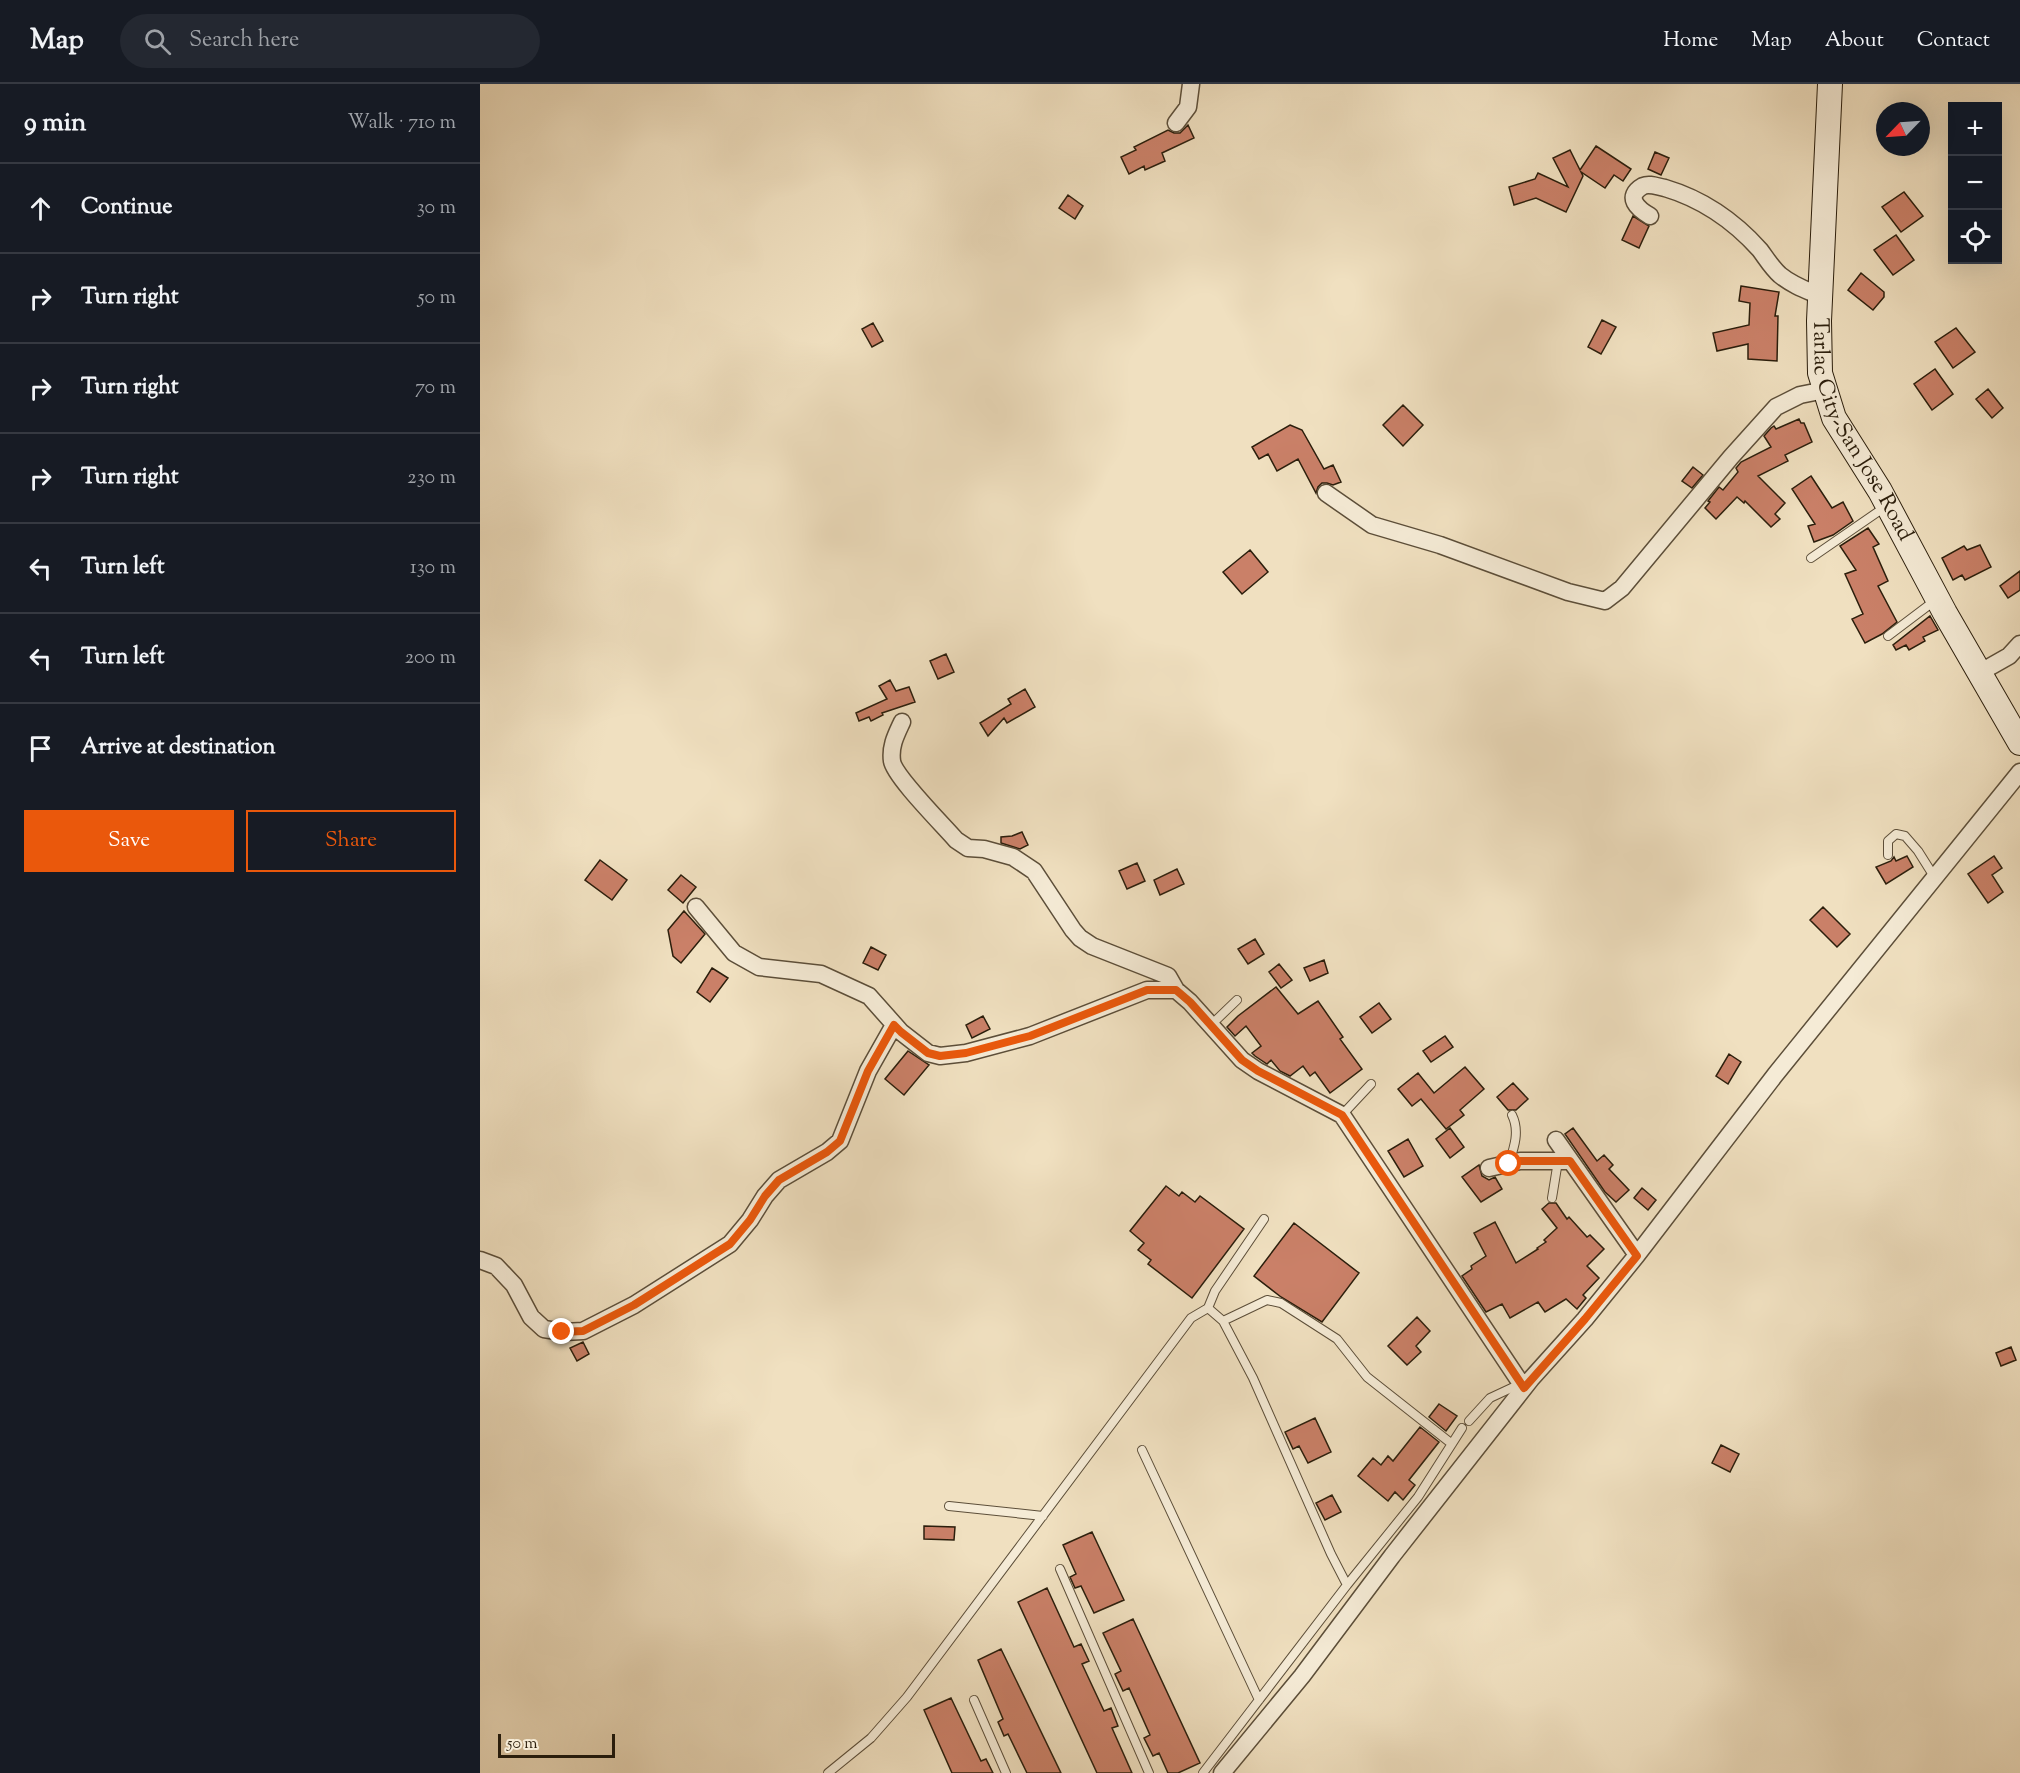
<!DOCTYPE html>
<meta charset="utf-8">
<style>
:root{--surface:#171b24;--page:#242831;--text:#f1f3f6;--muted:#9ea1a6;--line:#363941;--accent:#ea580c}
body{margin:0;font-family:"Sorts Mill Goudy",serif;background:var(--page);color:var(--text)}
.controls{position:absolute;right:18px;top:18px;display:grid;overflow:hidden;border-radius:0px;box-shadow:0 6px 24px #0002}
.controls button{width:54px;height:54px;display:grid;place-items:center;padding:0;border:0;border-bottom:2px solid var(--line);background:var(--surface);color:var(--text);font:30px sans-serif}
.compass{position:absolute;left:1396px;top:18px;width:54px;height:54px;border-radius:50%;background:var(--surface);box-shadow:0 6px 24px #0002;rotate:245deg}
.scale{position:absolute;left:18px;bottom:15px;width:117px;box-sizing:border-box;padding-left:6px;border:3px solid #2b1e0c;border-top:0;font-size:16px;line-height:21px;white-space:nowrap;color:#2b1e0c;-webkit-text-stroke:4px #f5ebd6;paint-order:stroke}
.stop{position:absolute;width:18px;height:18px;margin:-14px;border:4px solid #ea580c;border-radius:50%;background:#fff}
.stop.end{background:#ea580c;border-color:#fff;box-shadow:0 2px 6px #0008}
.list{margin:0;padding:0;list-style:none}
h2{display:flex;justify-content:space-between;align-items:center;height:78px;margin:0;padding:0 24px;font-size:26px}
h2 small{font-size:20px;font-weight:400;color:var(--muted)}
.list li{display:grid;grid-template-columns:39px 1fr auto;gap:18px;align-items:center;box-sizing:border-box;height:90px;padding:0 24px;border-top:2px solid var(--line)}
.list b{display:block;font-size:22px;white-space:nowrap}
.list em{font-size:20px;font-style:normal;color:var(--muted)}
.actions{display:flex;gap:12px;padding:18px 24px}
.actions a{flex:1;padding:14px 0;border:2px solid var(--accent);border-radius:0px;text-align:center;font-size:21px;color:var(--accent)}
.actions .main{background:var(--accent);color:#fff}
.icon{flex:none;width:33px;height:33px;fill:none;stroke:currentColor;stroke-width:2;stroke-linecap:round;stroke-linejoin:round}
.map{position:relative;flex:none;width:1540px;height:1689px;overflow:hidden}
header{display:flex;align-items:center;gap:36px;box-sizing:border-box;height:84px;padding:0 30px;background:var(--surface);border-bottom:2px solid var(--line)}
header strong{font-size:28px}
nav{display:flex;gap:33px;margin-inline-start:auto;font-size:21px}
.search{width:420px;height:54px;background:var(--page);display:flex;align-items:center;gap:15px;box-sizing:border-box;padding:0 21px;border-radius:33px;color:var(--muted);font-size:22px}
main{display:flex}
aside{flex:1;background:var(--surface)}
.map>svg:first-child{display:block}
</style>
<header>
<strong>Map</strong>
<div class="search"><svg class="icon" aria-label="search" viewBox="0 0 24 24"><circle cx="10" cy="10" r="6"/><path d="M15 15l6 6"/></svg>Search here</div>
<nav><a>Home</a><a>Map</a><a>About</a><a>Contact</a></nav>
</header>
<main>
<aside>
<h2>9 min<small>Walk · 710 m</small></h2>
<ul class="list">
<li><svg class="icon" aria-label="ahead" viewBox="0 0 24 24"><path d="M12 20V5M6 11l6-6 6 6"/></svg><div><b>Continue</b></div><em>30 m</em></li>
<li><svg class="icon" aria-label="right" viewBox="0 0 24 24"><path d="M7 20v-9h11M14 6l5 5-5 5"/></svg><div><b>Turn right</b></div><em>50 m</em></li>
<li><svg class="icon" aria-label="right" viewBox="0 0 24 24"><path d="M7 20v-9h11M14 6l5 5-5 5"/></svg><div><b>Turn right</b></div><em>70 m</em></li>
<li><svg class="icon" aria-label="right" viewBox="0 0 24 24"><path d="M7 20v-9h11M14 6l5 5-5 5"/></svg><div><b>Turn right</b></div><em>230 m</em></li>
<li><svg class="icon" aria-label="left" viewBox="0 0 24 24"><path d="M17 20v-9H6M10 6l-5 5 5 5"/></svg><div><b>Turn left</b></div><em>130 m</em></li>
<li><svg class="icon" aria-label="left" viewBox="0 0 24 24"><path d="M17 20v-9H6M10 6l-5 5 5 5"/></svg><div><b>Turn left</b></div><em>200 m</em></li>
<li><svg class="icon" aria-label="arrive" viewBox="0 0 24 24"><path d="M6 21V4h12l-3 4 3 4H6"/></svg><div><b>Arrive at destination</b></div></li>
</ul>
<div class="actions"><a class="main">Save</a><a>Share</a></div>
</aside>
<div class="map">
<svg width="1540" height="1689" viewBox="0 0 1540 1689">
<rect width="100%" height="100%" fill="#f0e0c0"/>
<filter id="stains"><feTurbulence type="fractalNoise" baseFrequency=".00333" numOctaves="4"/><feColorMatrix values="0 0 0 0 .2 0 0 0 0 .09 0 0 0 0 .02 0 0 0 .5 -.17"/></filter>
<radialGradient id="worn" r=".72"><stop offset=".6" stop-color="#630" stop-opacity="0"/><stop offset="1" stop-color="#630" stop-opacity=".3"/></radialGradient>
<path fill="#ca8068" stroke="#2b1e0c" stroke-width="1.5" d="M708 41 714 54 682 69 685 77 665 86 664 82 649 90 641 73 656 66 654 63 688 46 694 49H700Z
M1116 62 1151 85 1143 97 1134 91 1125 104 1101 88 1103 92 1086 128 1056 114 1034 121 1029 103 1055 95 1058 89 1088 103 1073 74 1090 66 1100 86Z
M1175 68 1189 74 1181 91 1168 85Z
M1424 108 1443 132 1421 148 1402 123Z
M588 111 603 122 595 135 579 124Z
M1153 132 1169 142 1159 164 1142 156Z
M1416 151 1434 176 1413 191 1394 166Z
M1381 189 1404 208V213L1393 226 1368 206Z
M1261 202 1299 208 1295 232H1298L1297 277 1268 275V260L1237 267 1233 249 1269 241 1270 219 1259 217Z
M1122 236 1136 243 1121 270 1108 263Z
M393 239 403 257 392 263 382 245Z
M1476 244 1495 268 1473 284 1455 258Z
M1455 285 1473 310 1452 326 1434 300Z
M1508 305 1523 324 1512 334 1496 315Z
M923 321 943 341 923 362 903 341Z
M1319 335 1321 339H1324L1332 358 1305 371 1308 377 1278 392 1305 419 1295 430 1300 435 1291 443 1265 417 1264 419 1257 413 1236 435 1225 424 1230 418 1228 417 1239 403 1243 406 1258 388 1256 384 1261 378 1291 363 1284 352 1291 344 1294 342 1296 345Z
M810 341 822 346 844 385 853 381 861 398 853 401 847 399H842L838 403 836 409 818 375 797 387 788 370 779 375 772 363Z
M1213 383 1223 391 1212 404 1202 397Z
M1331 392 1352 424 1363 418 1373 437 1353 451 1334 458 1328 442 1335 440 1312 405Z
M1388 444 1399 460 1393 463 1408 497 1398 502 1417 538 1402 550 1385 559 1372 535 1383 530 1365 490 1376 486 1360 462Z
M1500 461 1511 483 1485 496 1482 491 1473 496 1462 474 1484 462 1487 466Z
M770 466 788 488 762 510 743 488Z
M1540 487V506L1528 514 1520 502Z
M1450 532 1458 546 1443 553 1445 557 1429 566 1426 561 1416 566 1413 561Z
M466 570 474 588 458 595 450 577Z
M410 596 416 607 429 603 435 618 402 629 403 631 391 637 389 633 379 637 376 629 407 615 399 602Z
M545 605 555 623 527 639 524 634 508 652 500 639 531 620 528 615Z
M542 748 548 761 540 765 521 759V753L532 752Z
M1427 772 1433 783 1406 800 1396 783 1411 777 1414 773 1416 777Z
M1514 772 1522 784 1512 791 1523 808 1508 819 1488 790Z
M120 776 147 796 132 816 105 796Z
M657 779 665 797 647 805 639 787Z
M697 785 704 800 680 811 674 796Z
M201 791 216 803 203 819 188 806Z
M1343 823 1370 850 1357 863 1330 836Z
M204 827 225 850 201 879 193 872 188 846Z
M775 855 784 870 768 880 758 865Z
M391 863 406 871 398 886 383 879Z
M844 876 848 889 830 897 824 884Z
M799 880 812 896 801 904 789 888Z
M232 884 248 894 230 918 217 908Z
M796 903 818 930 838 917 863 953 860 955 882 985 850 1009 835 988 830 992 823 982 810 992 800 987 791 976 787 980 775 972 772 969 781 962 766 942 755 952 747 943 758 932Z
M899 919 911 935 892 949 880 933Z
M503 932 510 945 492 954 486 941Z
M965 952 973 963 951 978 943 967Z
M428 967 449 981 424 1011 405 995Z
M1249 970 1261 978 1248 1000 1236 992Z
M985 983 1004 1005 980 1026 984 1031 966 1045 941 1015 932 1022 918 1005 938 989 954 1009Z
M1033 999 1048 1015 1036 1026H1028L1017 1013Z
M970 1044 984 1063 970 1074 956 1055Z
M1093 1044 1117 1077 1124 1071 1133 1081 1129 1085 1149 1106 1136 1118 1125 1108 1085 1050Z
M928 1055 943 1082 924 1093 908 1067Z
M999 1081 1002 1092 1009 1096 1015 1093 1022 1105 1001 1118 982 1093Z
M686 1102 699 1112 702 1108 715 1118 720 1112 764 1145 712 1214 668 1180 671 1176 658 1166 664 1159 650 1147Z
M1162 1104 1176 1116 1168 1126 1154 1114Z
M1069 1119H1076L1087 1135 1089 1133 1107 1153 1110 1151 1124 1165 1107 1182 1119 1194 1103 1211 1106 1214 1097 1225 1086 1215 1065 1228 1058 1218 1030 1234 1022 1220 1006 1228 982 1192 992 1185 991 1182 1006 1172 994 1149 1015 1138 1036 1179 1058 1165 1057 1164 1066 1158 1064 1156 1077 1144 1062 1125Z
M814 1139 879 1189 842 1238 801 1213 774 1192Z
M937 1233 950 1247 936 1262 941 1268 927 1281 908 1262Z
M103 1258 109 1270 97 1277 90 1264Z
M1531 1263 1536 1276 1521 1282 1516 1269Z
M959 1320 977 1332 966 1347 949 1333Z
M835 1334 851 1368 828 1379 819 1362 813 1365 805 1348Z
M940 1343 959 1358 929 1396 935 1401 923 1416 915 1408 908 1417 878 1392 893 1374 901 1381 908 1372 913 1377Z
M1241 1361 1259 1370 1250 1388 1232 1379Z
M852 1411 861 1428 845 1436 836 1419Z
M444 1442 475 1443 474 1456 444 1455Z
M612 1448 644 1516 614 1529 601 1502 595 1504 590 1493 596 1490 583 1461Z
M567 1504 594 1563 601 1560 609 1577 602 1580 624 1627 631 1624 638 1642 632 1644 652 1689H617L538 1518Z
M653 1535 720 1679 698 1689H688L679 1669 673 1672 664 1654 670 1651 649 1604 643 1607 635 1590 641 1587 623 1549Z
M521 1565 581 1689H547L528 1650 524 1652 518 1638 523 1635 498 1576Z
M471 1614 501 1677 506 1675 513 1689H472L444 1626Z"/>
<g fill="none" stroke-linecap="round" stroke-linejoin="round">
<defs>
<path id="service" d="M1331 474 1405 423
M1408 552 1457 515
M1408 771V757L1416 750 1425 752 1438 767 1455 794
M731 941 757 916
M862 1031 891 1000
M1029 1079C1034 1064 1040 1047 1032 1031
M1072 1114 1078 1077
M728 1224 735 1207 784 1135
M743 1237 787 1216 801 1219 857 1255 887 1293 972 1360
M989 1337 1010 1314 1040 1300
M662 1366 779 1616
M469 1422 563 1432
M580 1485 669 1689
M494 1616 526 1689
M348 1689 391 1654 427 1613 711 1234 728 1224 743 1237 773 1294 851 1470 867 1501 938 1413 982 1344
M723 1689 867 1501"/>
<path id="minor" d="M696 39 708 23 711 0
M1170 132C1158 125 1144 113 1163 102 1170 99 1178 103 1185 104 1222 115 1255 138 1280 166 1286 174 1292 184 1300 191 1312 201 1326 206 1340 212
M846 409 892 441 960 461 1088 508 1125 517 1142 504 1251 373 1296 323 1320 311 1345 306
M1499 589 1529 572 1540 560
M422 638C416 651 410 662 412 677 414 692 464 742 476 756L488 764 504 765 533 773 554 787 593 846 600 854 612 862 688 892 696 906
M216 823 254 869 279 883 341 890 389 912 421 948 448 969 460 972 486 969 550 952 667 906H696L710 918 762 976 778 987 862 1031 1044 1304
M1076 1056 1157 1171
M1009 1084 1040 1077H1090
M0 1176 16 1182 34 1201 51 1233 64 1245 83 1248 103 1247 154 1221 250 1160 270 1136 285 1112 299 1096 347 1068 360 1057 388 987 414 941
M742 1689 822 1592 912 1472 1051 1295 1105 1235 1157 1171 1295 991 1540 688"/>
<g id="secondary">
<path id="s1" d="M1350 0 1339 237 1340 289 1354 334 1400 407 1465 529 1540 659"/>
</g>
</defs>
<use href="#service" stroke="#5c4e39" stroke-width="10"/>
<use href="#minor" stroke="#5c4e39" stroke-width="19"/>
<use href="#secondary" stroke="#2b1e0c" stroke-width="26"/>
<use href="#service" stroke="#f5ebd6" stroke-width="8"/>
<use href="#minor" stroke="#f5ebd6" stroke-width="16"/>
<use href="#secondary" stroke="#f5ebd6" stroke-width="24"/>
</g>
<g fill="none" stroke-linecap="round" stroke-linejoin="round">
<path stroke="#ea580c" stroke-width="8" d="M82 1248 103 1247 154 1221 250 1160 270 1136 285 1112 299 1096 347 1068 360 1057 388 987 414 941 421 948 448 969 460 972 486 969 550 952 667 906H696L710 918 762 976 778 987 862 1031 1044 1304 1105 1235 1157 1172 1090 1077H1040L1029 1080"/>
</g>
<g text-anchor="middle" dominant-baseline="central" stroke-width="4.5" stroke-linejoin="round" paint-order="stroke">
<g font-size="22" fill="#2b1e0c" stroke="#f5ebd6">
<text stroke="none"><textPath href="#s1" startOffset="356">Tarlac City-San Jose Road</textPath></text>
</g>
</g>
<rect width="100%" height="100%" filter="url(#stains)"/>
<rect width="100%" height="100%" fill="url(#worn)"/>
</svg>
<div class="controls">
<button>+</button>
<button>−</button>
<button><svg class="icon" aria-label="locate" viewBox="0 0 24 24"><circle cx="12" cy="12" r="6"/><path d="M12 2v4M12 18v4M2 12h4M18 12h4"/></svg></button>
</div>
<svg class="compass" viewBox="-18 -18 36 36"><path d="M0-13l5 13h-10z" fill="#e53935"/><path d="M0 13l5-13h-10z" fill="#9ea1a6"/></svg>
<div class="scale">50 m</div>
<div class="stop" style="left:1029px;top:1080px"></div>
<div class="stop end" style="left:82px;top:1248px"></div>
</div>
</main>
